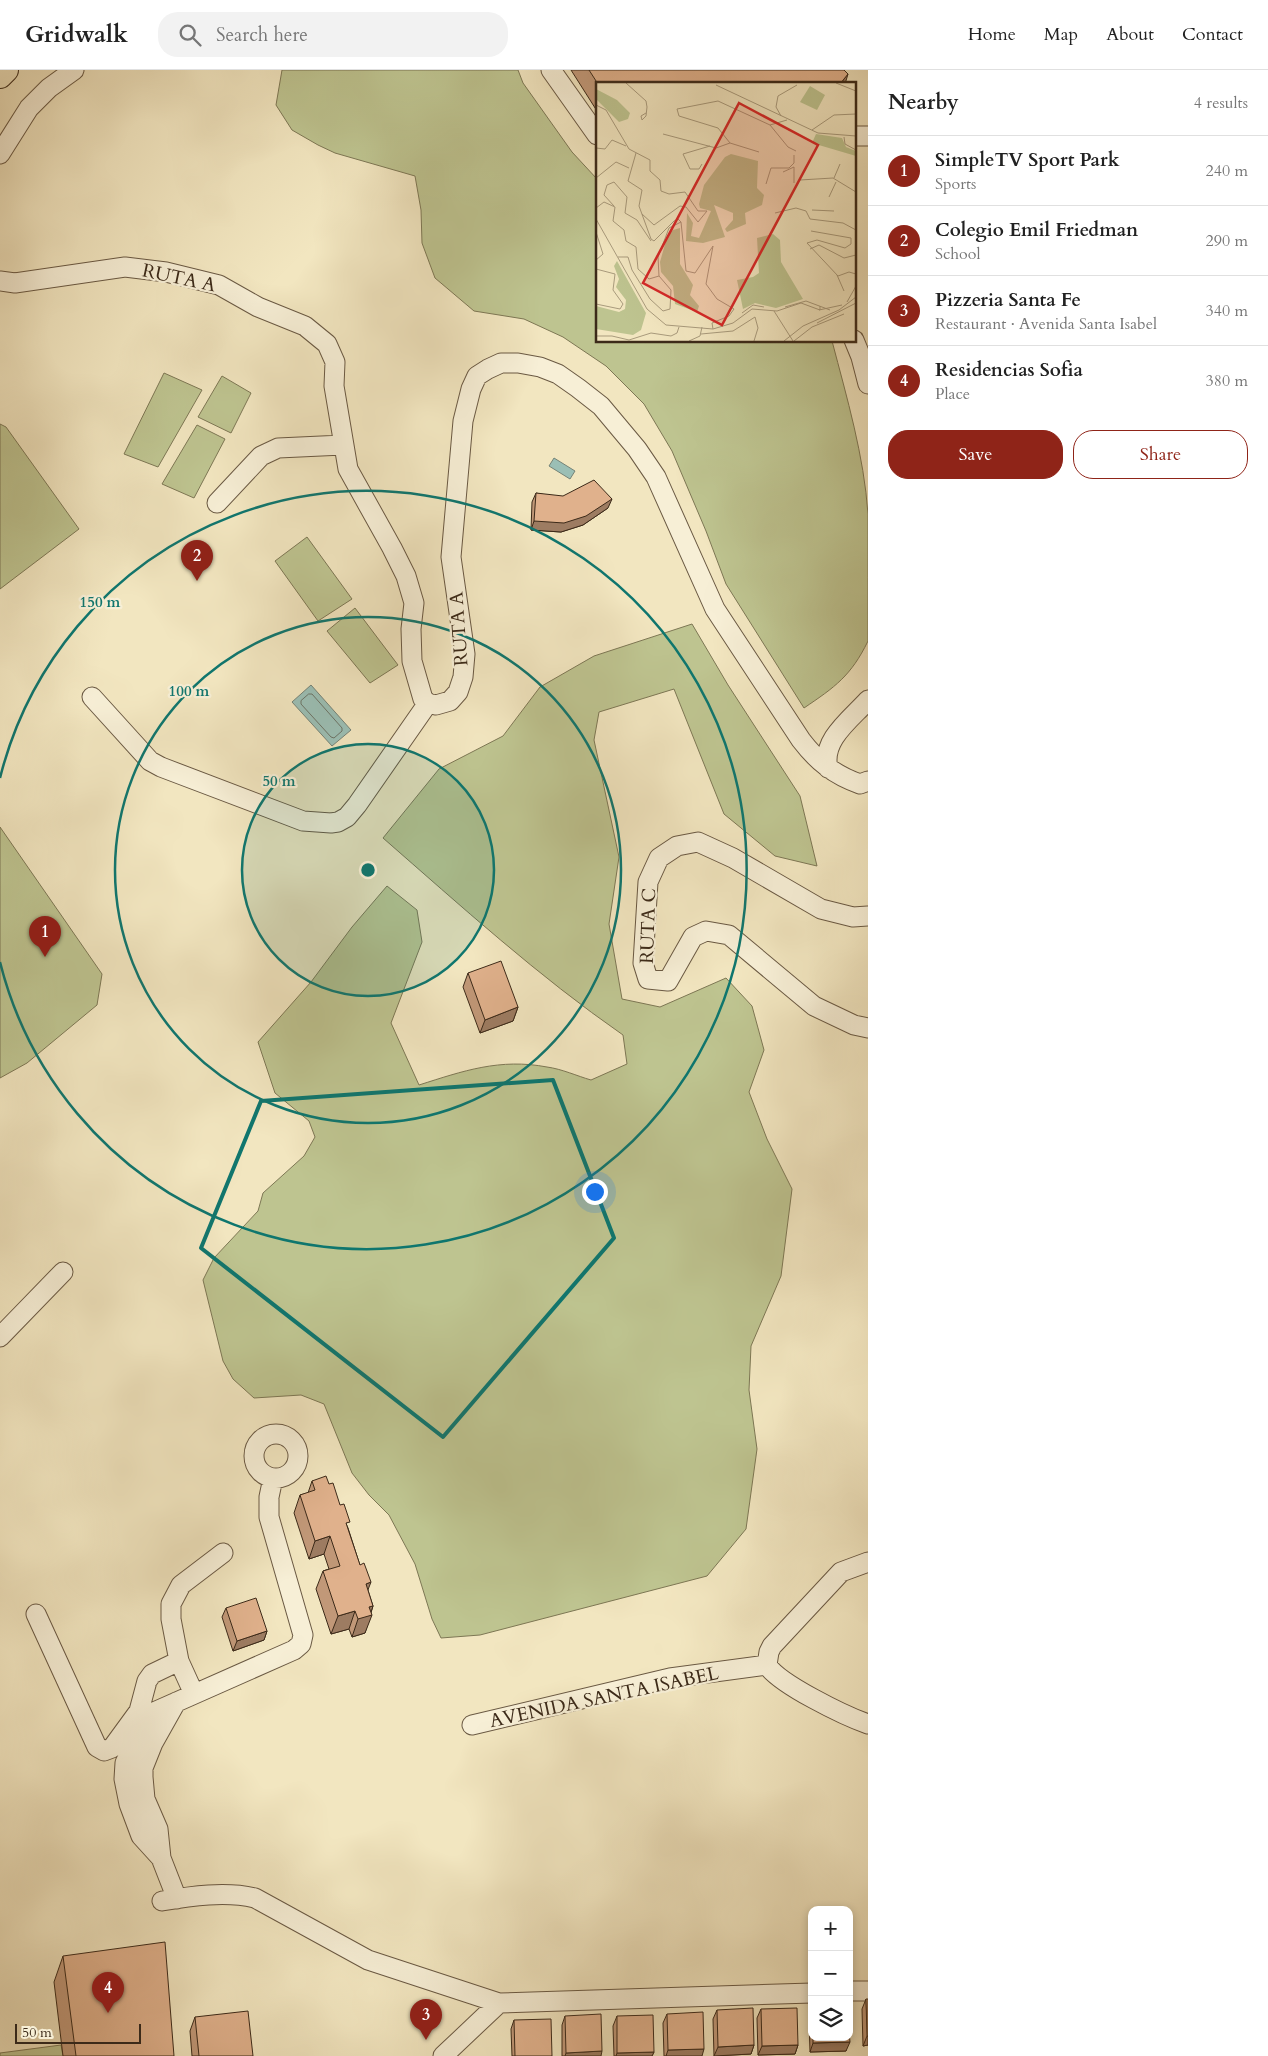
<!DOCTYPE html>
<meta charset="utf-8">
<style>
:root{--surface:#fff;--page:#f2f2f2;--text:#222;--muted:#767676;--line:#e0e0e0;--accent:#8f2418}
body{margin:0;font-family:Cardo,serif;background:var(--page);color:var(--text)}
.controls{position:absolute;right:15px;bottom:15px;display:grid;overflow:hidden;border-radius:10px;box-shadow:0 2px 8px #0003}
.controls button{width:45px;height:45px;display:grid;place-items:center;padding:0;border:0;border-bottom:1px solid var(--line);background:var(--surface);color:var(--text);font:25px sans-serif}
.scale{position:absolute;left:15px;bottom:12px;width:126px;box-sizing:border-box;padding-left:5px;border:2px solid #3c2a19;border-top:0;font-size:14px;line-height:18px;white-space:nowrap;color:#3c2a19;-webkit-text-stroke:4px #f7efd6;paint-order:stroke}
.you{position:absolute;left:594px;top:1121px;width:18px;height:18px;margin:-12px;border:4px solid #fff;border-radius:50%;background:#1a73e8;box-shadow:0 0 0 8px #1a73e833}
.badge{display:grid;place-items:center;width:32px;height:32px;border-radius:50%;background:var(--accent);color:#fff;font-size:16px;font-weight:700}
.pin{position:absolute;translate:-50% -41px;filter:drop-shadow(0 1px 2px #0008)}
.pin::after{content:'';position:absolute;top:26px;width:18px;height:15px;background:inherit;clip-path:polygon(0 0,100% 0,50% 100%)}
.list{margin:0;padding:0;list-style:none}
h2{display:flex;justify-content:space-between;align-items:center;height:65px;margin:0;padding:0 20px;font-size:21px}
h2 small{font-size:16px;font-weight:400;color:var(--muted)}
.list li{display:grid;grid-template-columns:32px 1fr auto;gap:15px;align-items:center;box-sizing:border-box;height:70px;padding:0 20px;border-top:1px solid var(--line)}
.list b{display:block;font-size:19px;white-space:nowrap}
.list p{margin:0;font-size:16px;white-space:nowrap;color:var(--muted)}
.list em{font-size:16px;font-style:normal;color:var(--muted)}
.actions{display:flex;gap:10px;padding:15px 20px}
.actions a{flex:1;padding:11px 0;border:1px solid var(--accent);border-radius:20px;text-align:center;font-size:18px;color:var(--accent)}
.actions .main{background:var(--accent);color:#fff}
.icon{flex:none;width:28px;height:28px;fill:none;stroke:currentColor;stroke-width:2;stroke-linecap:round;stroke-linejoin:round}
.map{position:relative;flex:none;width:868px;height:1986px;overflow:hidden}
header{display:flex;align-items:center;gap:30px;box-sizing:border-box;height:70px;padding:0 25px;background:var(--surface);border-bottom:1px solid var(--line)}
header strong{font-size:24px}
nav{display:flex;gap:28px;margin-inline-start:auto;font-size:18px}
.search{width:350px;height:45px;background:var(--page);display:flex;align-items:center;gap:12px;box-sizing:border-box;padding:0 18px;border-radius:20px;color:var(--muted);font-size:19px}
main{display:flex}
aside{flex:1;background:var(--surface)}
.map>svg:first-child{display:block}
</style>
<header>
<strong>Gridwalk</strong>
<div class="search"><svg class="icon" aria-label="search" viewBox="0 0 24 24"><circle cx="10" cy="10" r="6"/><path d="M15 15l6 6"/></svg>Search here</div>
<nav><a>Home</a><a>Map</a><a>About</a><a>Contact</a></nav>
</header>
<main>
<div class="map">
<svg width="868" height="1986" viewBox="0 0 868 1986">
<rect width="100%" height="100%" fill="#f2e6c0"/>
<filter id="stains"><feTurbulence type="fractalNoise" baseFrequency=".004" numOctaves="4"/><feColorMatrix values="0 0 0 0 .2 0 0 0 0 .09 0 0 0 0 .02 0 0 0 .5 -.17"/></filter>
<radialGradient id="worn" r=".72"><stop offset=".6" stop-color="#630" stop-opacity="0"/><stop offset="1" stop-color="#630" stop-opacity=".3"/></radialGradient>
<path fill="#bec490" stroke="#7d7754" d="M282 0H518L523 13 572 82 597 109V271H832C847 328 864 386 868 444 868 486 868 529 868 571 851 606 835 617 804 638L726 514 706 461 672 381 644 334 606 296 563 267 524 249 474 241 435 208 422 173 421 140 415 106 335 83 318 75 292 60 276 35Z
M164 303 202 320 158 397 124 384Z
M222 306 251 323 231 363 198 347Z
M0 354 6 357 79 459 0 519Z
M197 355 225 369 194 428 162 414Z
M307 467 352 529 318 551 275 491Z
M355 538 398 595 370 613 327 561Z
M692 554 728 615 800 726 817 796 775 786 724 744 674 619 599 642 594 670 619 787 609 854 622 929 660 937 726 908 752 936 764 980 749 1022 767 1069 792 1119 781 1206 751 1276 749 1320 757 1379 746 1459 707 1506 480 1565 441 1568 432 1549 415 1494 389 1445 369 1425 352 1403 324 1334 301 1325 254 1328 233 1309 223 1291 203 1210 214 1188 258 1141 263 1123 304 1086 315 1067 309 1051 275 1023 258 972 311 912 352 857 387 816 417 840 422 872 391 953 419 1015C463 1001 500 988 547 997 562 999 577 1006 591 1010L627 994 623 965C538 906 461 836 383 768L439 699 503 666 540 617 594 586Z
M0 757 102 904 97 935 27 993 0 1008Z
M61 1975 63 1986H0V1983Z"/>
<path fill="#9bbfb5" stroke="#758377" d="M554 388 575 401 570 409 549 396Z
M311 615 351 660 332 676 292 632Z"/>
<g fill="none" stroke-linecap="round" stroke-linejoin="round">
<path stroke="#6c7467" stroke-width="1" d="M309 624H312L342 658V661L334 668 331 667 301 634V631Z"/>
<defs>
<path id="minor" d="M551 0 597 65
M854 66H868
M0 84 29 38 49 18 74 0
M0 211 15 213 125 197 166 202 219 215 258 237 305 256 327 274 335 292 334 316 348 399 392 478 406 506 414 533 411 559 412 591 423 629 428 633 436 635 450 631 458 622 463 607 465 584 451 487 463 351 471 319 477 306 488 299 501 293H518L540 297 558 304 578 318 601 336 637 379 656 407 715 539 801 670C817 691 834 705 860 714L868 711
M854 270 861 287 868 314
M217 433 261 386 278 378 343 375
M92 627 150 691 161 697 303 751 331 753 338 752 347 747 357 735 428 633
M828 698C821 670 851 649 868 630
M868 846 853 847 821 839 733 788 698 772 677 776 659 788 648 812 643 893 648 909 668 911 693 867 706 861 729 865 814 936 854 955 868 958
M0 1267 63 1202
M254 1386a22 22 0 1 1 44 0a22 22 0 1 1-44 0Z
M36 1544 97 1677 104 1681 112 1678 139 1641 147 1611 152 1604 179 1591
M767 1595 769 1582 772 1576 841 1502 868 1492
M767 1595C779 1614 845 1646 868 1654
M194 1624 179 1591 171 1549V1534L181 1515 223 1483
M176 1632 153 1673 143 1698V1707L145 1729 158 1759 161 1788 177 1829
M472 1655 670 1608 767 1595
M161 1788 141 1766 129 1734 124 1709 125 1693 139 1664 154 1642 294 1580 301 1574 303 1565 269 1447V1427L273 1408
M162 1831C191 1826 226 1821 255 1828L368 1890 499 1933
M849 1921H868
M443 1986 499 1933 812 1923"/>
<path id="major" d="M0 6 6 0"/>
</defs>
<use href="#minor" stroke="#6a5943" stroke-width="21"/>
<use href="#major" stroke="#3c2a19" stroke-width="26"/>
<use href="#minor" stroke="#f7efd6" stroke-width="19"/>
<use href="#major" stroke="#f2e6c0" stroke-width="24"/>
</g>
<path fill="#c19878" stroke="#3c2a19" d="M571 0H844L845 14H597V41Z
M536 423 608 438 583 455 561 462 531 460 532 432Z
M468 903 518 937 513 951 480 963 463 917Z
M312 1411 329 1414 348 1458 373 1536 365 1563 352 1567 349 1559 331 1564 316 1519 323 1501 329 1499 324 1484 309 1489 294 1443 300 1425 308 1423Z
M226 1538 267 1561 264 1570 233 1581 222 1547Z
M63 1886 174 1986H63L54 1912Z
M866 1929 868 1975 863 1976 862 1939Z
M812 1937V1967H849L846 1981 810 1982 809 1945Z
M761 1939 798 1975 795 1984 758 1985 757 1948Z
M717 1940 754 1975 751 1984 714 1986 713 1949Z
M667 1944 702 1986H664L663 1953Z
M565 1946 601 1986H562V1955Z
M617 1946 654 1982 652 1986H614L613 1956Z
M195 1947 253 1986H192L190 1961Z
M514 1950 552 1986H512L511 1959Z"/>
<path fill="#9d7c62" stroke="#3c2a19" d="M848 4 845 14H840Z
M612 429 608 438 583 455 561 462 531 460 534 451Z
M518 937 513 951 480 963 485 950Z
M330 1466 324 1484 309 1489 315 1471Z
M371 1512 364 1530 366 1514Z
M373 1536 370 1545H372L365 1563 352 1567 358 1549 369 1537Z
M355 1541 349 1559 331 1564 338 1546Z
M267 1561 264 1570 233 1581 237 1571Z
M867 1966H868V1975L863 1976Z
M850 1972 846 1981 810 1982 813 1973Z
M754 1975 751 1984 714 1986 718 1977Z
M798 1975 795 1984 758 1985 762 1976Z
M704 1979 702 1986H666L668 1980Z
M602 1981 601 1986H565L566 1983Z
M654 1982 652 1986H616L617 1983Z"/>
<path fill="#e0b18c" stroke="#3c2a19" d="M589 0H844L848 4 840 14H598Z
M594 410 612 429 586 446 564 453 534 451 536 423 563 426Z
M501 891 518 937 485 950 468 903Z
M326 1406 329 1414 333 1413 340 1435 344 1434 350 1452 346 1453 360 1495 364 1493 371 1512 366 1514 373 1536 369 1537 372 1545 358 1549 355 1541 338 1546 323 1501 340 1496 330 1466 315 1471 300 1425 315 1420 312 1411Z
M256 1528 267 1561 237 1571 226 1538Z
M165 1872 174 1986H76L63 1886Z
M866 1929H868V1966H867Z
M753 1938 754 1975 718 1977 717 1940Z
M797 1938 798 1975 762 1976 761 1939Z
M248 1941 253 1986H199L195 1947Z
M703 1942 704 1979 668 1980 667 1944Z
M601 1944 602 1981 566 1983 565 1946Z
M653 1945 654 1982 617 1983V1946Z
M551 1949 552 1986H515L514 1950Z
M849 1961 850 1972 813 1973V1967H849Z"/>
<path fill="none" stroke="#0f766e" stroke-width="4" stroke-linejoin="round" d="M553 1010 614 1168 443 1367 201 1178 261 1031Z"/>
<circle cx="368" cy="800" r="126" fill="#0f766e" fill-opacity=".12"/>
<g fill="none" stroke="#0f766e" stroke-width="2.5">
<circle cx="368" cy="800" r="126"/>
<circle cx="368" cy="800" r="253"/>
<path d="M0 708A379 379 0 1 1 0 892"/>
</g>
<g text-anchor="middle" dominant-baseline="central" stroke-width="4.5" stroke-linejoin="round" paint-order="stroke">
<g font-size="19" fill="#3c2a19" stroke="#f7efd6">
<text transform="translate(179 208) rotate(12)">RUTA A</text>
<text transform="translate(459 559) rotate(-94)">RUTA A</text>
<text transform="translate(648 856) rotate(-88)">RUTA C</text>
<text transform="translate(604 1627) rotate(-12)">AVENIDA SANTA ISABEL</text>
</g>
</g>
<g transform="translate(596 12)">
<rect width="260" height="260" fill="#f2e6c0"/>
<path d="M214 4 229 13 221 28 204 20ZM0 7 21 18 34 31 32 37 23 40 0 17ZM220 52 246 56 250 65 260 69V74L216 61ZM135 72 162 79 161 106 168 113 166 123 149 131 150 142 131 150 129 147 137 138V131L118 123 129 155 107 161 90 159 91 131 97 141 95 154 103 156 115 129 104 126 103 122 108 103 129 75ZM84 146V182L97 203 94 213 103 224 101 230 79 222 77 204 65 190 64 180 71 155 77 148ZM177 152 184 158 185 180 207 217 180 226 159 221 147 227 141 198 157 195 163 191 161 156ZM21 179 50 231 45 248 37 253 0 247V224L23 230 29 227 30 218 20 205 23 197 18 184Z" fill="#bec490"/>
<path fill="none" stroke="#a99b7d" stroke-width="1" d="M30 1 50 19 51 25 50 34 46 38 45 34 50 31M240 1 260 9M120 3 222 51 260 54M0 23 10 28 33 67 54 78V89L64 98 65 109 73 112 89 110 102 129H111L102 140 90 125 84 124 58 143 46 132M185 34 180 25 182 14 201 3M174 43 192 65 200 69M216 48 238 33 260 32M67 52 120 66 134 61M248 55 249 62 260 68M0 66 9 67 16 58 30 64M163 70 134 61 122 46 83 34 81 27 122 19 174 43 191 38M40 71 32 99 46 108 43 124 55 157 58 159 78 139 82 137 85 140M106 82 103 87H94L87 72 114 64M187 90 198 85V101M0 96 20 80 33 86M238 96 244 82M204 98 237 96 260 110M170 102 175 86H193L198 81V73M233 115 240 100M18 124 8 113 11 103 18 100 31 115 29 131 41 138 55 159M0 126 8 120 19 125 17 139 28 148 30 159 40 165 42 187 53 197 63 194M216 128 238 129M179 131 200 126 210 129 214 137 247 141 260 148M0 137 51 227 70 243 117 247 137 241 156 227 181 229 205 221 224 228V224M85 140 90 189 99 191 117 164 110 202 121 217 138 227 133 234 116 241 117 247M215 149 255 156V162L249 166 221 158 211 161 242 194 253 190 260 192M0 150 7 172 0 178M214 167 223 163 248 176 260 173M22 175H32L36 188 54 217 67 229 74 227 75 208 63 194 62 175 73 146 85 140M0 187 19 192 17 208 27 222 24 227 0 222M241 193 248 209M251 220 260 204M189 225 210 219 234 228M223 228 246 223M178 229 197 259M146 231 157 223 168 225M221 241 260 221M105 252 137 249 159 235 162 246 158 259M0 254H16L33 258 55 251 75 254 81 251 83 245M93 259 104 254 106 245M188 259 207 244 243 228 260 215M198 259 216 245 248 232"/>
<path fill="#d62828" fill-opacity="0.15" stroke="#d62828" stroke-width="2.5" d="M143 21 222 63 126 243 47 201Z"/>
<rect width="260" height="260" fill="none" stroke="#3c2a19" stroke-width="2.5"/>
</g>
<circle cx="368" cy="800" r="8" fill="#0f766e" stroke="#f7efd6" stroke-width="2.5"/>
<g font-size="15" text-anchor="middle" font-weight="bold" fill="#0f766e" stroke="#f7efd6" stroke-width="4.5" stroke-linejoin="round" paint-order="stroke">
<text x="100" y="537">150 m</text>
<text x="189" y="626">100 m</text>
<text x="279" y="716">50 m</text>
</g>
<rect width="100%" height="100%" filter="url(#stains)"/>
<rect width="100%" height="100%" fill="url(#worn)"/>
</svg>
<div class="controls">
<button>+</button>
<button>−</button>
<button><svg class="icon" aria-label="layers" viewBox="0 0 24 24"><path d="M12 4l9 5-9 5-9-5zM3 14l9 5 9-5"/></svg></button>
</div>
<div class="scale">50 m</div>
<div class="you"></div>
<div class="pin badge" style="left:45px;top:887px">1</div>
<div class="pin badge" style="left:197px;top:511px">2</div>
<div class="pin badge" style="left:426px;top:1970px">3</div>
<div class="pin badge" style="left:108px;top:1943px">4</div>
</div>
<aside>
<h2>Nearby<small>4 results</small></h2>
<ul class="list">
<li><span class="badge">1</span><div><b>SimpleTV Sport Park</b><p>Sports</p></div><em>240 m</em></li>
<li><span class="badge">2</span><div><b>Colegio Emil Friedman</b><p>School</p></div><em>290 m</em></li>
<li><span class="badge">3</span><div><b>Pizzeria Santa Fe</b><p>Restaurant · Avenida Santa Isabel</p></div><em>340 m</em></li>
<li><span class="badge">4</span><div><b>Residencias Sofia</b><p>Place</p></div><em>380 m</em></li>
</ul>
<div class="actions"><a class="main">Save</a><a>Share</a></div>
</aside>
</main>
